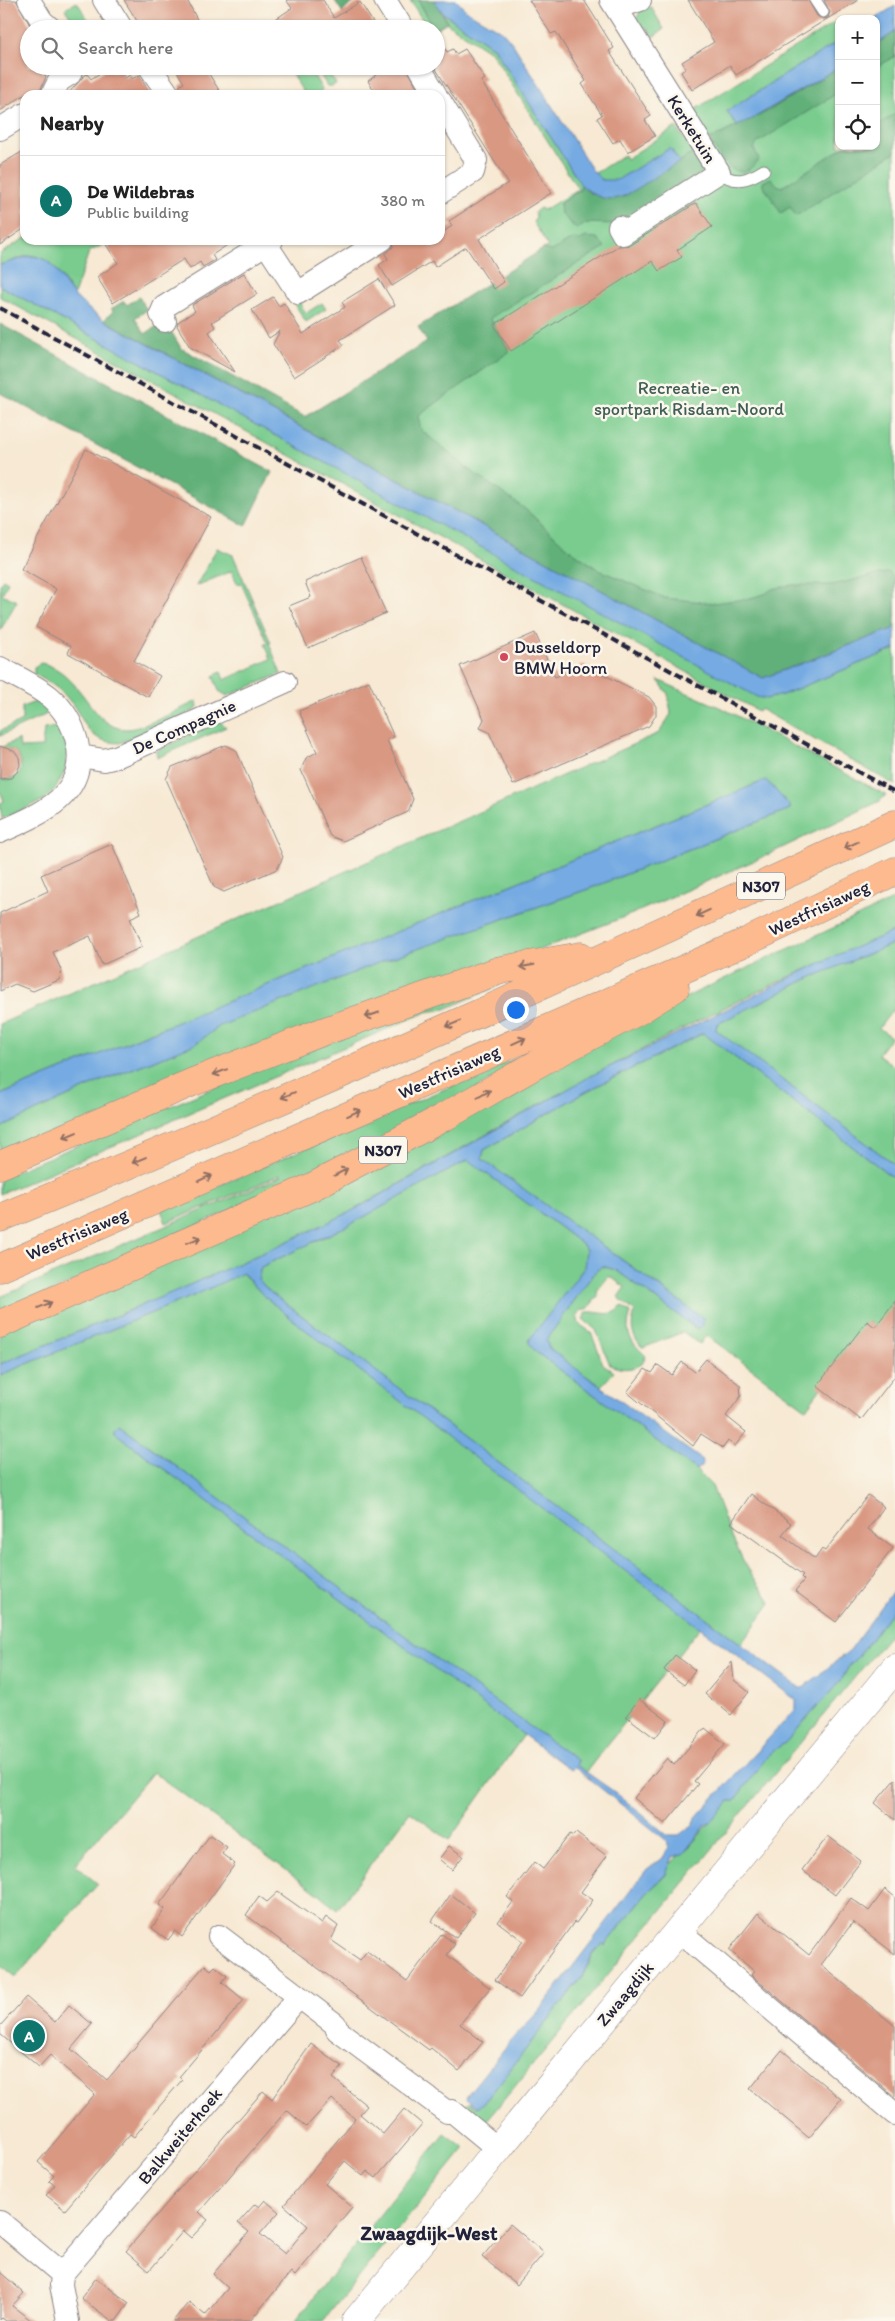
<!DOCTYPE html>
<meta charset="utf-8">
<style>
:root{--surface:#fff;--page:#f2f2f2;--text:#222;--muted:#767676;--line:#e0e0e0;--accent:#0f766e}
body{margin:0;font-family:Itim,sans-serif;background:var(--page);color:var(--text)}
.controls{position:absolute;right:15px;top:15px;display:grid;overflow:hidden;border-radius:10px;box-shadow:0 1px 4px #0004}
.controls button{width:45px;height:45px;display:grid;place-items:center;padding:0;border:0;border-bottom:1px solid var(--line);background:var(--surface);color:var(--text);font:25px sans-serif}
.you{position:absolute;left:515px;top:1009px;width:18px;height:18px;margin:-12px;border:4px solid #fff;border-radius:50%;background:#1a73e8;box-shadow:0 0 0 8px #1a73e833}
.badge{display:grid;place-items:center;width:32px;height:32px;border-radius:50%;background:var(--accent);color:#fff;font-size:16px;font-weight:700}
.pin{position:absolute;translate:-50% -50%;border:2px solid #fff;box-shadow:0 1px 5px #0006}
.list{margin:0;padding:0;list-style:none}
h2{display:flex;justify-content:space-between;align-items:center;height:65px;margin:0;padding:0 20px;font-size:21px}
h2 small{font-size:16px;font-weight:400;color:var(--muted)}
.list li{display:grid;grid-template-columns:32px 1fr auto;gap:15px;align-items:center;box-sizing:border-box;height:90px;padding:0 20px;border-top:1px solid var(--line)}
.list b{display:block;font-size:19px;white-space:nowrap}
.list p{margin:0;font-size:16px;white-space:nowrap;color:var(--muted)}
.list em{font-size:16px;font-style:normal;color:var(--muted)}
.icon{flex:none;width:28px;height:28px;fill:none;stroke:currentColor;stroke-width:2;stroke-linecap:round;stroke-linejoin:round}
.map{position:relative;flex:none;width:895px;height:2321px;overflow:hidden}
.search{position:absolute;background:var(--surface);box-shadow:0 1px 4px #0004;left:20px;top:20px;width:425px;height:55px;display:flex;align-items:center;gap:12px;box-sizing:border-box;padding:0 18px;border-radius:28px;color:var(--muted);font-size:19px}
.panel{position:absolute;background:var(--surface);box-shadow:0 1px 4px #0004;left:20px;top:90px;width:425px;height:155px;border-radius:15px}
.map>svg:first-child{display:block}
</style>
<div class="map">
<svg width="895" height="2321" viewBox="0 0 895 2321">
<rect width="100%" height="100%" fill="#fbf7ec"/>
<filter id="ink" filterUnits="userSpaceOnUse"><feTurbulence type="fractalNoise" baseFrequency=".02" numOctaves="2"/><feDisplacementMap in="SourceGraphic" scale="10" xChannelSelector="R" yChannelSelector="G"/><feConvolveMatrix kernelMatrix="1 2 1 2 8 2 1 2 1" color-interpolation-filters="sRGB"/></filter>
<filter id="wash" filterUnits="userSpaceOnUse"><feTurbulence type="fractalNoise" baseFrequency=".0096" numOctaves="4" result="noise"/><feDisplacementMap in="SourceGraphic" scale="20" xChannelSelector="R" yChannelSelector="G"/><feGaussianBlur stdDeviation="1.12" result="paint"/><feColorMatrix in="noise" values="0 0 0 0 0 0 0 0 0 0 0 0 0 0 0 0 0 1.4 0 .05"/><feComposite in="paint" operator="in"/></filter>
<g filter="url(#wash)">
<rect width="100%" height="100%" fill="#f7e9d3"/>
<path fill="#79cc8e" stroke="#4e7764" d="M410 0H418L429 19 428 29Z
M77 2 94 29H78L65 9Z
M651 7 664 29 653 37 648 29 639 26 636 20 640 11Z
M443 13 494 48 581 185 580 190 560 203 561 214 574 227 680 162 670 148 617 181C608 183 601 181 595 173L624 155 626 159 676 127 694 154 839 65V146H876V42L895 31V618L747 665 303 418 429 343 421 328 548 246 533 222 536 218 535 212 540 208 544 210 578 189 492 53 448 24Z
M839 20V41L727 111 737 126 709 140 691 112Z
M287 66H308L322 89 319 95H305Z
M315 66H325L336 84 332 86H327Z
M25 238 100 240 102 245 89 252 74 295C62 279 50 253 27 256 17 258 9 264 0 265V254Z
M0 286 474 543 782 695 895 649V785L760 709 758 711 0 297Z
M300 303 306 313 322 303 326 309 306 322 296 306V304Z
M217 548 233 555 271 643H269L281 674 227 696 219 691 213 676 221 672 224 680 271 659 265 644 268 643 241 583 237 584 232 571 196 586Z
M3 579 8 582 2 594 17 601 0 631V585Z
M41 663C82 671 91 729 126 729 143 729 180 709 197 701L198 706 196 710 120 743C85 742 87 721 69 700 60 688 47 681 34 674V667Z
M658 680 726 710 886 795 880 801 765 856 632 914 0 1159V1128L101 1081 195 1044 219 1026 383 961 594 887 790 809V806L766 780 0 1095V1024L659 733 671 714 668 694Z
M35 702H41L48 710 47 714 0 736V731L22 721V707Z
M220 721 226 727 157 758 156 751Z
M56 727 61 729 68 749 65 771 56 788 44 800 2 819 0 804 4 801 0 791V779C20 783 28 764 14 750L0 748 19 739 20 748 42 747 44 729Z
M895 899V931C707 1007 528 1110 352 1211 237 1267 119 1315 0 1364V1329L726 978Z
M895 943V1007L879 1028 891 1037 878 1054 895 1067V1165L716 1031 717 1024 807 979Z
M497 981 499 986 445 1009 427 1012 0 1194V1178L256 1070Z
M703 1033 895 1179V1341L869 1322 806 1409 706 1335 700 1344 683 1332 643 1348C631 1336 630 1327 635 1312L618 1297 625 1287 609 1276 597 1291 598 1296 588 1308 580 1311 577 1315 579 1324 591 1332 603 1364 614 1372 601 1386C588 1376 549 1355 546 1340L594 1273 601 1266 616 1270 697 1329 681 1302 481 1159 484 1150 587 1091Z
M543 1047 424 1122 0 1315V1297L280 1177V1175L166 1223 161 1210Z
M468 1160 561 1228 583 1245 586 1250 584 1268 529 1341 536 1352 695 1469 712 1486 729 1531 745 1564 771 1603 741 1644 270 1292 258 1279 261 1267 353 1223Z
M242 1273 264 1296 302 1327 701 1626 586 1772 575 1764 577 1761 450 1669 119 1424 115 1428V1432L118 1435 524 1735 449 1840 410 1812 337 1910 320 1895 153 1772 75 1865 98 1884 16 1977 0 1964V1375L193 1296Z
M622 1306 631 1313C623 1335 632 1342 646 1356L642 1364C631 1370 622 1370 610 1365L596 1330 583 1319 587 1312C600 1311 613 1319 622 1306Z
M895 1607V1629L487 2120H482L465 2105 470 2103 475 2107 485 2102 581 1978 595 1952 603 1943 605 1945 646 1894 666 1875 668 1867 677 1857 683 1854 729 1801 734 1800 770 1753 786 1742 842 1679 850 1664 858 1657Z
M445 2133 465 2148 323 2321H295Z"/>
<path fill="#62b079" stroke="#42695a" d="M358 0 343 10V13L335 1Z
M418 0H434L447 22 436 29H428L429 19Z
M895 32V56L876 68V44Z
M839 67V92L757 143 754 149 759 159C737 190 721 157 709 140L768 111Z
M895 114V152L796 216 790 207 781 213 763 185V182L771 178 777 185 782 187 845 146H876V126Z
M693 153 706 174 617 224 587 223 577 229 561 214 560 203 580 190 581 185 590 193 623 197Z
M586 237 597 238 605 247 490 318 510 351 418 416 421 430 467 468 525 509 569 549 599 570 665 598 712 603 746 599 765 594 772 589 791 585H832L889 572 895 581V628L763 678 104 320 113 311 111 309 124 301 127 305 139 297 147 310 135 318 145 334 157 326 161 331 168 326 181 348 305 417 427 342 418 327 543 249 552 251 572 239 580 240Z
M0 324 272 472 246 526 0 393Z"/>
<path fill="#74aae2" stroke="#4b668e" d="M434 0H456L467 11 503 32 513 44 593 171 602 180H617L670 148 680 162C667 169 655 177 643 185 618 201 606 206 581 185L494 48 443 13Z
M895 6V32L876 44V19H874Z
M839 41V67L747 122 737 126 727 111Z
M30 256C55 257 59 278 74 295 83 305 95 314 107 322L763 678 895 628V649L782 695 766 699 757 697 0 286V265Z
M766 780 790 806V809L594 887 383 961 220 1026 195 1044 101 1081 0 1128V1095Z
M895 931V943L807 979 717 1024 716 1030 895 1165V1179L703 1033 587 1091 484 1150 482 1159 704 1319 703 1325 697 1329 616 1270 602 1266 594 1273 546 1340 549 1348 571 1365 701 1459 703 1465 698 1469H695L536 1352 529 1343 530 1339 584 1268 586 1250 583 1245 561 1228 468 1160 353 1223 261 1267 258 1279 270 1292 800 1688H803L850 1650 895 1588V1607L858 1657 850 1664 842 1679 786 1742 770 1753 734 1801H729L711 1823 707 1824 683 1854 673 1857 666 1874 646 1894 605 1945 603 1943 594 1952 581 1978 485 2102 478 2107 466 2099 467 2095 513 2038 538 2012 647 1869 662 1859 669 1848 666 1840 574 1767 571 1770 118 1435 115 1432V1428L119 1424 450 1669 578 1761 576 1765 616 1793 667 1835H679L694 1824 697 1816 719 1792 796 1709V1700L302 1327 264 1296 243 1273 193 1296 0 1375V1364C119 1315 237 1267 352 1211L591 1076 832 957Z"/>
<g id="blocks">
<path fill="#d99882" d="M0 0H16L32 29H29V66H40L46 77 39 93 24 95 0 111Z
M124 0H187L202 29H142Z
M286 0H323L334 18 360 2 377 29H261L292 8Z
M529 0H584L614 48 609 51 651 116 645 120 655 136 628 152 620 139 613 143 597 118 602 115 582 84 586 81 556 32 551 34Z
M688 0H808L817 16 823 19 828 18 830 12 824 0H858L736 75 730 65 692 90 681 72 686 68 682 62 714 42Z
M436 34 447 52 453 49 456 54 465 49 485 79 481 81 551 193 479 239 504 282 494 289 466 247 435 267 432 261 392 286 379 265 388 259 385 254 393 247 395 240H440V234L452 226 449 221 508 183 434 66H436Z
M111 66H117L125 78 130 75 132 79 139 75 151 95H67L83 77 87 74 91 79Z
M174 66H204L222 95H182L179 86 184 83Z
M371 66H406L421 95H377L368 81 376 75Z
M25 150V228L0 245V165Z
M696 203 712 227 677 250 682 257 659 271 652 261 511 351 494 325 618 246 630 245Z
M103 240H235L212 255 215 260 203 267 200 262 190 269 184 259 113 303 97 277 118 263Z
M244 273 257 294 212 322 215 327 209 332 235 372 190 347 177 326 178 322 195 311 192 305Z
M379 279 395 305 340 340 344 345 294 377 273 344 280 331 269 338 252 310 273 297 279 306 284 303 303 334 345 307 342 302Z
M86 449 211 517 134 661 160 676 148 697 68 653 71 646 36 627 56 589 21 569Z
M361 557 386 613 308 648 289 606 311 597 305 582Z
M535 633 555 677 584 665 649 697 656 706V715L649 726 513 785 489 732 480 728 484 719 460 666Z
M369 681 394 737 387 740 413 799 408 812 343 841 330 836 301 770 306 758 317 752 299 711Z
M226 745 236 750 283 857 277 869 224 892 214 887 166 779 172 767Z
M0 746 14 751 19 757 20 765 17 772 11 778 0 779Z
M112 844 141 913 130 918 142 947 102 965 90 936 53 952 62 972 59 980 33 991 15 984 0 991V913L48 891 41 875Z
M895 1301V1376L861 1420 817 1386 867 1321 875 1327Z
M706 1359 740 1385 741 1396 726 1416 746 1432 735 1446 728 1441 723 1448 701 1434 693 1446 627 1392 645 1369 652 1373 658 1365 672 1375 682 1362 695 1372Z
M751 1494 791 1523 782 1535 815 1559 822 1549 825 1551 868 1495 884 1507 868 1529 893 1548 836 1622 795 1591 804 1580 801 1577 803 1575 731 1523Z
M675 1655 695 1670 684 1685 664 1670Z
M732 1662 734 1680 749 1692 731 1715 705 1694Z
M639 1699 668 1721 655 1738 626 1716Z
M705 1728 725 1744 694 1781 698 1784 665 1824 634 1798 667 1758 674 1765Z
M895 1779V1820L875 1803Z
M576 1833 607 1856 581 1892 593 1900 576 1923 574 1922 520 1998 495 1980 523 1941 498 1922 513 1902 507 1897 534 1862 543 1869 570 1834 573 1836Z
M210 1835 227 1847 222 1854 235 1864 182 1937 175 1931 168 1940 152 1928 165 1909 159 1905Z
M828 1836 861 1861 835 1895 802 1870Z
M449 1846 463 1856 452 1870 439 1859Z
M885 1889 895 1897V1954L853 1922 821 1965 895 2026V2097L751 1975 754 1971 729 1950 758 1913 809 1955 851 1898 869 1911Z
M278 1892 322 1923 326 1917 338 1926 331 1940 360 1960 367 1951 407 1981 442 1934 455 1944 447 1955 490 1988 460 2024 483 2042 459 2071 431 2048 429 2050 246 1915 259 1896 267 1902Z
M451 1894 475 1913 456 1938 432 1921Z
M205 1965 211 1970 215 1966 227 1976 222 1982 244 2000 179 2077 182 2080 146 2122 134 2137 130 2134 65 2210 46 2195 55 2185 49 2181 54 2176 38 2162 95 2094 50 2055 39 2067 0 2034V2026L26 1997 55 2022 69 2005 92 2024 71 2049 107 2080Z
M311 2044 342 2066 333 2078 367 2106 360 2114 383 2134 404 2109 422 2124 376 2178 367 2171 363 2176 345 2161 325 2184 352 2207 295 2276 291 2272 250 2321H173L189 2302 205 2315 228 2288 213 2274 249 2232 238 2223 255 2204 259 2207 265 2200 279 2212 260 2234 285 2254 308 2226 284 2205 355 2119 332 2099 306 2127 287 2110 199 2212 208 2220 191 2238 183 2231 149 2271 126 2251 263 2091 272 2099Z
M782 2050 841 2099 809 2138 750 2089Z
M510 2224 544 2253 517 2285 482 2257Z
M0 2272 24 2293 12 2306 32 2321H6L2 2318 0 2320Z
M96 2278 129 2303 116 2321H112L81 2298Z"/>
</g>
</g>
<g filter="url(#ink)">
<use href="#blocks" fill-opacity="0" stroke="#8c8687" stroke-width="1"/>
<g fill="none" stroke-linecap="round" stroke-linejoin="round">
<defs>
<path id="service" d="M815 0 823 12
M719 172C735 185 748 180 764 170"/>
<path id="minor" d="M29 0 42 21 51 29
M104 0 122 29
M385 0 403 29
M611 0 719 172 623 234 619 227
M616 8 640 0
M149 66 169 95
M419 66 436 95
M52 95 59 81 70 74 72 66
M440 101 476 160 473 172 440 193
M0 129 25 114
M266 244 298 293 382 240
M165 321 161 314 164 307 272 240
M0 668C17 677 35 685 50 697 64 709 73 725 77 742 89 795 39 815 0 832
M80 756 104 760 116 757 285 682
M678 1930 895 2114
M219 1936 335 2024 337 2030 447 2112 452 2111 498 2149
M0 2222 62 2274
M68 2321 61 2285 62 2274 298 1998"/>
<path id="tertiary" d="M356 2321 895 1668"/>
<path id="trunk" d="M0 1165 193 1082 322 1032 501 970 581 956
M0 1218C302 1095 599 961 895 824
M0 1268 748 941 895 871
M0 1324 312 1187 444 1117 546 1059 638 1011 675 988"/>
</defs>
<use href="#service" stroke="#8c8687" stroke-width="13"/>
<use href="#minor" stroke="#8c8687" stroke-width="24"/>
<use href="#tertiary" stroke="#8c8687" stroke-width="29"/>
<use href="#trunk" stroke="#8c8687" stroke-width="29"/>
<use href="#service" stroke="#fff" stroke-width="11"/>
<use href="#minor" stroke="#fff" stroke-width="22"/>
<use href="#tertiary" stroke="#fff" stroke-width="28"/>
<use href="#trunk" stroke="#fcba8e" stroke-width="28"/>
<path stroke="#22223b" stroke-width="4" stroke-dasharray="8 4" stroke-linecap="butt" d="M0 308 895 792"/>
</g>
<defs><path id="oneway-shaft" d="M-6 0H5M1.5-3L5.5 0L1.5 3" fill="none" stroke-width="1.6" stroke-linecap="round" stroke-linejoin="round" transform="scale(1.25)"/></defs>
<g stroke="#8f6e64">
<use href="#oneway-shaft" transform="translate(851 845) rotate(155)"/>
<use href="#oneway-shaft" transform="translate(703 913) rotate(155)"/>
<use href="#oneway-shaft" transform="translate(527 966) rotate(170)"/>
<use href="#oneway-shaft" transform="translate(372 1015) rotate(161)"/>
<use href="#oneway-shaft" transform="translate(453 1024) rotate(157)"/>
<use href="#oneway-shaft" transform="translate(519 1041) rotate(-24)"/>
<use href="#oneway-shaft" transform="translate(220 1072) rotate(159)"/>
<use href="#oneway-shaft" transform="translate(484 1094) rotate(-30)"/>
<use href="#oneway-shaft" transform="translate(288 1095) rotate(157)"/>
<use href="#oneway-shaft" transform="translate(354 1113) rotate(-24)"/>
<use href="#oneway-shaft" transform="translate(70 1135) rotate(157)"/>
<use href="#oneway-shaft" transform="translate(139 1160) rotate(157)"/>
<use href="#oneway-shaft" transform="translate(341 1172) rotate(-28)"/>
<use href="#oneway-shaft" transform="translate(205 1178) rotate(-24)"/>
<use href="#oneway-shaft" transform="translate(194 1240) rotate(-23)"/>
<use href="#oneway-shaft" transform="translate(45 1305) rotate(-23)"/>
</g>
</g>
<circle fill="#d1495b" stroke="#fbf7ec" stroke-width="2" cx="504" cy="657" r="5"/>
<g text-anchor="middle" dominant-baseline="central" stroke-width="5" stroke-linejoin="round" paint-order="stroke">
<g fill="#fbf7ec" stroke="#636270" stroke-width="1">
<rect x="737" y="872.5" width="48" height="27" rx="4"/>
<rect x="359" y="1136.5" width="48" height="27" rx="4"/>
</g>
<g font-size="16" font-weight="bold" fill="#22223b">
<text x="761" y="886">N307</text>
<text x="383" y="1150">N307</text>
</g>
<g font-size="18" fill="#22223b" stroke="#fbf7ec">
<text transform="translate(692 129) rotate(58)">Kerketuin</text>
<text transform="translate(184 727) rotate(-24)">De Compagnie</text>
<text transform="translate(819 908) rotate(-25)">Westfrisiaweg</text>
<text transform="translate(449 1072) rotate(-24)">Westfrisiaweg</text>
<text transform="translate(77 1234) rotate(-23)">Westfrisiaweg</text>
<text transform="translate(625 1994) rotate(-50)">Zwaagdijk</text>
<text transform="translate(180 2136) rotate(-50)">Balkweiterhoek</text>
</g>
<g font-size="18" fill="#405e58" stroke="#fbf7ec">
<text x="689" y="388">Recreatie- en<tspan x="689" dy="21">sportpark Risdam-Noord</tspan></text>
</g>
<g font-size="18" fill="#22223b" stroke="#fbf7ec" text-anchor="start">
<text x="514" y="647">Dusseldorp<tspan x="514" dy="21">BMW Hoorn</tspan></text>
</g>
<g font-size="20" font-weight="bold" fill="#22223b" stroke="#fbf7ec">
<text x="429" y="2233">Zwaagdijk-West</text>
</g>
</g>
</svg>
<div class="controls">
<button>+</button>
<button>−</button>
<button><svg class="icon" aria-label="locate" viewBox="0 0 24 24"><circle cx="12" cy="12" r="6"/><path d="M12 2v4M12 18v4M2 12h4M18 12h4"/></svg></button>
</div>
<div class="you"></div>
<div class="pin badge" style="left:29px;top:2036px">A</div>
<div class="search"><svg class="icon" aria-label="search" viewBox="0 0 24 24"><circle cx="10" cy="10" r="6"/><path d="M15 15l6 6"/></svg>Search here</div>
<section class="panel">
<h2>Nearby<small></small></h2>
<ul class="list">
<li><span class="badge">A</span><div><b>De Wildebras</b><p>Public building</p></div><em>380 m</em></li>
</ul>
</section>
</div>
